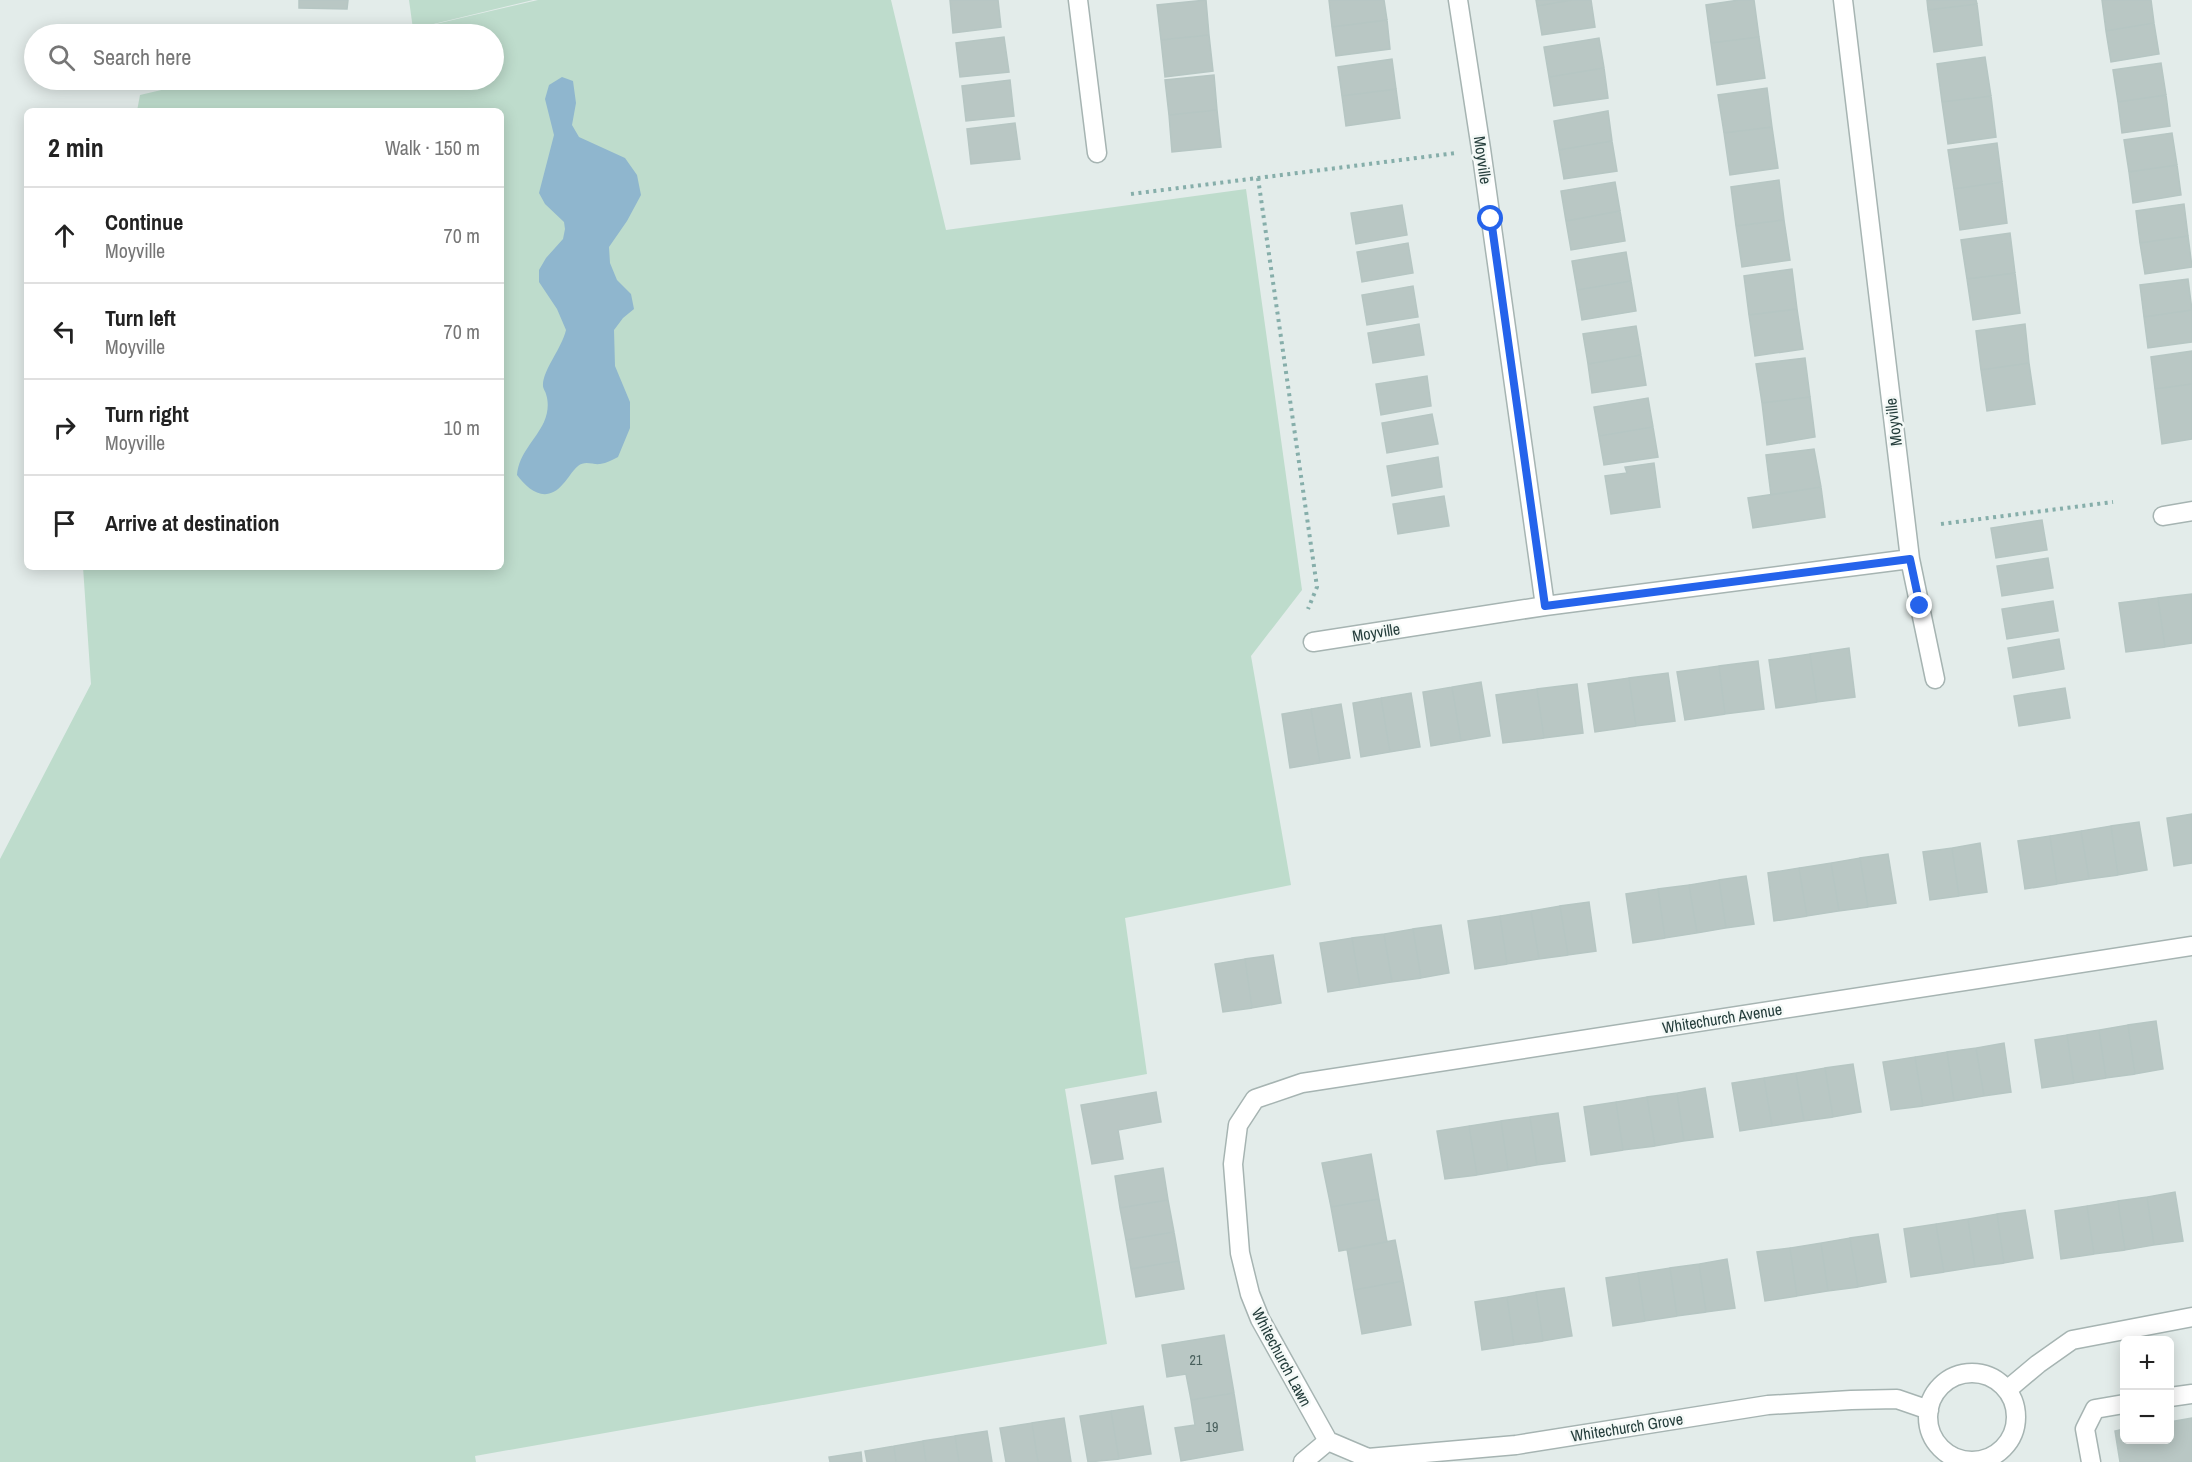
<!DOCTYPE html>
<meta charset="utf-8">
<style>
:root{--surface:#fff;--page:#f6f6f6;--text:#222;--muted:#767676;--line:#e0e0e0}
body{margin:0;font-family:"Archivo Narrow",sans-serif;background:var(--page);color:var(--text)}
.controls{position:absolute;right:18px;bottom:18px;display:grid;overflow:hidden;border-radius:9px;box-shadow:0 3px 15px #0003}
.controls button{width:54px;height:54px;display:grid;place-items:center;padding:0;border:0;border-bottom:2px solid var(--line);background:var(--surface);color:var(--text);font:30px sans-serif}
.stop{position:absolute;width:18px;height:18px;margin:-14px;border:4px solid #2563eb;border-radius:50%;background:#fff}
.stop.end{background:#2563eb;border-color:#fff;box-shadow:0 2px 6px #0008}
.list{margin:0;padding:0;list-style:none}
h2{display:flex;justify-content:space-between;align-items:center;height:78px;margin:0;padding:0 24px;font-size:26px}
h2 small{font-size:20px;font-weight:400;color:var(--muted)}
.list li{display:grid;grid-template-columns:39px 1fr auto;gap:18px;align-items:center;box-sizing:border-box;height:96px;padding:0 24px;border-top:2px solid var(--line)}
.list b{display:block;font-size:22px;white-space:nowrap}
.list p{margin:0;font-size:20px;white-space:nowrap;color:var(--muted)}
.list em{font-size:20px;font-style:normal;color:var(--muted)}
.icon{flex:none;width:33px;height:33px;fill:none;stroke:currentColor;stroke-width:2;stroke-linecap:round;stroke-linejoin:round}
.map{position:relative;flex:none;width:2192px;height:1462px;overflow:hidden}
.search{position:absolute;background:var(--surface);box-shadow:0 3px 15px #0003;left:24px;top:24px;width:480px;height:66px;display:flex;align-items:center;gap:15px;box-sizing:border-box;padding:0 21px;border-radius:33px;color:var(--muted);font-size:22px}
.panel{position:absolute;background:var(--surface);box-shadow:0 3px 15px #0003;left:24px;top:108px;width:480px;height:462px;border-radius:9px}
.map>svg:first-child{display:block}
</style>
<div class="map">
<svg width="2192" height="1462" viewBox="0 0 2192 1462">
<rect width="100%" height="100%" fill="#e3ecea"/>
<path fill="#bedccc" d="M409 0H533L413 29Z
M538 0H891L946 230 1246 189 1302 590 1251 656 1291 885 1125 918 1147 1074 1065 1089 1107 1344 475 1456 476 1462H0V859L91 684 83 567H501V111H137L140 95 204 80H494V34H393Z"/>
<path fill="#8fb6ce" d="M562 77 573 81 576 103 572 125 579 137 625 158 637 175 641 195 627 221 609 247 610 263 617 280 631 294 634 309 623 318 614 330 615 366 630 402V428L618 457C612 460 607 463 600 464 593 465 585 460 578 466 572 471 568 479 563 484 546 504 529 491 517 475 519 453 535 441 544 422 548 413 549 403 546 394 546 393 543 388 543 386 542 371 562 348 566 330L557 309 539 282V270L546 258 563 239 565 229 564 222 545 204 539 193 554 135 545 99 549 85Z"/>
<path fill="#b9c7c4" stroke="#b6c6c3" stroke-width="1.5" d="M299 0H348L347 9 299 8Z
M950 0H998L1001 27 953 33Z
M1206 0 1209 35 1161 40 1157 5Z
M1329 0H1384L1387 20 1332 27Z
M1536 0H1572L1537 6Z
M1572 0H1591L1595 27 1542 35 1537 6Z
M1739 0H1754L1759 37 1711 43 1706 5Z
M1927 0H1976L1977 4 1928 10Z
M2102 0H2151L2154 23 2106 31Z
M1977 4 1982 45 1934 52 1928 10Z
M1387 20 1390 49 1336 56 1332 27Z
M2154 23 2159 54 2111 62 2106 31Z
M1209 35 1213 71 1165 77 1161 40Z
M1004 37 1009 72 960 77 956 43Z
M1759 37 1765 78 1717 85 1711 43Z
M1599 38 1604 68 1549 77 1544 47Z
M1985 57 1991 96 1942 102 1937 64Z
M1392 59 1396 89 1342 96 1338 67Z
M2161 63 2166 95 2118 102 2113 70Z
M1604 68 1608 98 1554 106 1549 77Z
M1214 75 1217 110 1169 115 1165 80Z
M1010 80 1014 116 966 121 962 86Z
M1767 88 1772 127 1724 133 1718 95Z
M1396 89 1400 118 1346 126 1342 96Z
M2166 95 2170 126 2122 133 2118 102Z
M1991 96 1996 137 1948 144 1942 102Z
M1217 110 1221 147 1172 152 1169 115Z
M1608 111 1612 141 1559 150 1554 121Z
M1015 123 1020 159 971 164 967 129Z
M1772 127 1778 168 1730 175 1724 133Z
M2172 133 2177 165 2129 172 2124 140Z
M1612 141 1617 171 1564 179 1559 150Z
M1997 143 2002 182 1954 189 1948 150Z
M2177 165 2181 195 2133 203 2129 172Z
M1779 180 1784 220 1736 226 1731 187Z
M1615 182 1620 211 1566 221 1561 191Z
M2002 182 2007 223 1960 230 1954 189Z
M2184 204 2188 236 2140 243 2136 211Z
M1402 205 1407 235 1356 244 1351 213Z
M1620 211 1625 241 1571 250 1566 221Z
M1784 220 1790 260 1742 267 1736 226Z
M2010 233 2015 273 1967 279 1961 240Z
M2188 236 2192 267 2145 274 2140 243Z
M1408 243 1413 273 1362 282 1357 252Z
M1626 252 1631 281 1577 290 1572 261Z
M1792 269 1797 309 1749 315 1744 276Z
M2015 273 2020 313 1973 320 1967 279Z
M2188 279 2192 310 2144 317 2140 285Z
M1631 281 1636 311 1582 320 1577 290Z
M1413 286 1418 317 1367 325 1362 295Z
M1797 309 1803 349 1755 356 1749 315Z
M2192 310V342L2148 348 2144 317Z
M1419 324 1424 355 1373 363 1368 333Z
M2025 324 2029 363 1981 370 1976 331Z
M1636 326 1641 355 1588 364 1583 334Z
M2192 351V384L2155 389 2151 357Z
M1641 355 1646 385 1592 393 1588 364Z
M1805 358 1810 397 1762 403 1756 364Z
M2029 363 2035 404 1987 411 1981 370Z
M1427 376 1431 406 1381 415 1376 384Z
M2192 384V439L2162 444 2155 389Z
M1810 397 1815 437 1767 445 1762 403Z
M1648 398 1653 427 1599 436 1594 407Z
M1432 414 1438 444 1387 453 1382 423Z
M1653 427 1658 457 1604 465 1599 436Z
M1814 449 1821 487 1771 495 1766 455Z
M1438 457 1442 487 1392 496 1387 466Z
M1654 463 1660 507 1611 514 1605 476 1627 473 1625 467Z
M1821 487 1825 517 1753 528 1748 498Z
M1444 496 1449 526 1398 534 1393 504Z
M2042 520 2047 550 1996 558 1991 528Z
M2048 558 2053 588 2002 596 1997 566Z
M2192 594V643L2165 647 2158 598Z
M2158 598 2165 647 2126 652 2119 603Z
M2053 601 2058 631 2007 639 2002 609Z
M2059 639 2064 669 2013 678 2008 648Z
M1849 648 1855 697 1817 702 1810 654Z
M1810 654 1817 702 1776 708 1769 660Z
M1758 661 1764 709 1725 714 1719 666Z
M1719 666 1725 714 1685 720 1677 672Z
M1668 673 1675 721 1636 726 1629 678Z
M1629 678 1636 726 1595 732 1588 684Z
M1481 682 1490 736 1461 741 1452 687Z
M1577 684 1583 733 1544 738 1537 689Z
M1452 687 1461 741 1431 746 1423 692Z
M2065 688 2070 718 2019 726 2014 696Z
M1537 689 1544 738 1503 743 1496 695Z
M1411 693 1420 747 1390 752 1381 698Z
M1381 698 1390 752 1361 757 1353 703Z
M1341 704 1350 758 1320 763 1311 709Z
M1311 709 1320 763 1290 768 1282 714Z
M2192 814V863L2174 866 2167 818Z
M2139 822 2147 870 2118 875 2111 826Z
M2111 826 2118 875 2089 879 2081 831Z
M2081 831 2089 879 2057 884 2050 836Z
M2050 836 2057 884 2025 889 2018 841Z
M1980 843 1987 892 1959 896 1952 848Z
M1952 848 1959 896 1930 900 1923 852Z
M1888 854 1896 903 1868 907 1860 858Z
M1860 858 1868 907 1839 911 1831 863Z
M1831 863 1839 911 1807 916 1799 868Z
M1799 868 1807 916 1774 921 1768 873Z
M1746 876 1754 924 1726 928 1719 880Z
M1719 880 1726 928 1697 933 1689 885Z
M1689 885 1697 933 1665 938 1658 889Z
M1658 889 1665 938 1633 943 1626 894Z
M1589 902 1596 951 1568 955 1560 906Z
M1560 906 1568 955 1539 959 1531 911Z
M1531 911 1539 959 1507 964 1500 916Z
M1500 916 1507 964 1475 969 1468 921Z
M1441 925 1449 973 1421 978 1413 929Z
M1413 929 1421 978 1392 982 1384 934Z
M1384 934 1392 982 1360 987 1352 938Z
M1352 938 1360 987 1328 992 1320 943Z
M1273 955 1281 1003 1252 1008 1245 959Z
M1245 959 1252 1008 1223 1012 1215 964Z
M2156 1021 2163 1069 2135 1074 2128 1025Z
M2128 1025 2135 1074 2106 1078 2099 1030Z
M2099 1030 2106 1078 2074 1083 2067 1035Z
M2067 1035 2074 1083 2042 1088 2035 1040Z
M2004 1043 2011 1092 1984 1096 1976 1048Z
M1976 1048 1984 1096 1954 1101 1947 1052Z
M1947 1052 1954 1101 1923 1106 1915 1057Z
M1915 1057 1923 1106 1891 1110 1883 1062Z
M1853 1064 1861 1112 1833 1117 1825 1068Z
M1825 1068 1833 1117 1804 1121 1796 1073Z
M1796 1073 1804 1121 1772 1126 1764 1078Z
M1764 1078 1772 1126 1740 1131 1732 1083Z
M1705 1088 1713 1137 1684 1141 1677 1093Z
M1156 1092 1161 1122 1118 1130 1123 1159 1092 1164 1081 1105Z
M1677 1093 1684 1141 1655 1146 1647 1097Z
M1647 1097 1655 1146 1623 1150 1616 1102Z
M1616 1102 1623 1150 1591 1155 1584 1107Z
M1558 1113 1565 1161 1537 1165 1530 1117Z
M1530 1117 1537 1165 1508 1170 1501 1121Z
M1501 1121 1508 1170 1477 1175 1469 1126Z
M1469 1126 1477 1175 1445 1179 1437 1131Z
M1371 1154 1379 1199 1331 1207 1322 1163Z
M1163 1168 1168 1200 1120 1208 1115 1176Z
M2175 1192 2183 1241 2154 1245 2147 1197Z
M2147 1197 2154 1245 2125 1250 2118 1201Z
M1379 1199 1387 1242 1339 1251 1331 1207Z
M1168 1200 1174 1232 1126 1240 1120 1208Z
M2118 1201 2125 1250 2094 1254 2087 1206Z
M2087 1206 2094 1254 2061 1259 2055 1211Z
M2025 1210 2033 1258 2004 1263 1997 1214Z
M1997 1214 2004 1263 1975 1267 1968 1219Z
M1968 1219 1975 1267 1944 1272 1936 1224Z
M1936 1224 1944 1272 1911 1277 1904 1229Z
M1174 1232 1179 1261 1131 1269 1126 1240Z
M1878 1234 1886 1282 1858 1287 1850 1238Z
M1850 1238 1858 1287 1828 1291 1821 1243Z
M1395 1240 1403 1281 1354 1290 1347 1249Z
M1821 1243 1828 1291 1797 1296 1790 1248Z
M1790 1248 1797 1296 1765 1301 1757 1252Z
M1727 1259 1735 1308 1706 1312 1699 1264Z
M1179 1261 1184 1289 1136 1297 1131 1269Z
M1699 1264 1706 1312 1677 1316 1670 1268Z
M1670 1268 1677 1316 1645 1321 1638 1273Z
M1638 1273 1645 1321 1613 1326 1606 1278Z
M1403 1281 1411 1325 1362 1334 1354 1290Z
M1564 1288 1572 1336 1543 1341 1536 1292Z
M1536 1292 1543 1341 1514 1345 1507 1297Z
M1507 1297 1514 1345 1482 1350 1475 1302Z
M1224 1335 1234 1393 1191 1400 1186 1374 1167 1377 1162 1345Z
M1234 1393 1243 1450 1181 1461 1175 1428 1195 1425 1191 1400Z
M1143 1406 1151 1454 1119 1459 1111 1411Z
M1111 1411 1119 1459 1088 1462 1080 1416Z
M1064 1418 1071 1462H1038L1032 1423Z
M2192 1418V1462H2120L2115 1431 2124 1429V1440H2170V1422Z
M1032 1423 1038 1462H1006L1000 1428Z
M987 1431 992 1462H959L955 1436Z
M955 1436 959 1462H926L923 1441Z
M923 1441 926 1462H896L894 1446Z
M894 1446 896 1462H867L865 1451Z
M861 1452 862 1462H830L829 1457Z"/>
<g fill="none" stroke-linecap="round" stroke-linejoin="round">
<defs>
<path id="lane" d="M2170 1397 2192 1394
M2091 1462 2085 1429 2095 1409 2124 1404"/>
<path id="street" d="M1078 0 1097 153
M1458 0 1481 149 1545 606
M1843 0 1910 559 1935 679
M2163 516 2192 511
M1313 642 1545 606 1910 559
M1928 1417a44 44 0 1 1 88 0a44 44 0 1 1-88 0Z
M2007 1390 2038 1364 2072 1340 2192 1317
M1328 1441 1260 1319 1250 1294 1240 1253 1233 1164 1238 1125 1255 1099 1302 1083 2192 946
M1328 1441 1368 1458 1516 1445 1768 1405 1851 1400 1897 1399 1929 1410
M1303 1462 1328 1441"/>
</defs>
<use href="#lane" stroke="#a6b4b2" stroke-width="21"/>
<use href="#street" stroke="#a6b4b2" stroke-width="21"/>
<path stroke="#86aeaa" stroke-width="4" stroke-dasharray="3 4.5" stroke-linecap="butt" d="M1258 178 1317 587 1308 609
M1131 194 1456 153
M1941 524 2113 502"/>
<use href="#lane" stroke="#fff" stroke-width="18"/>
<use href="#street" stroke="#fff" stroke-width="18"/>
</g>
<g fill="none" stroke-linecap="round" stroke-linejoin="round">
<path stroke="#2563eb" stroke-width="8" d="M1491 219 1545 606 1910 559 1920 606"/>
</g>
<g text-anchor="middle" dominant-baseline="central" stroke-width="5" stroke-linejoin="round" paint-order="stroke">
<g font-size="14" fill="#49605d">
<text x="1196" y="1360">21</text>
<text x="1212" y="1427">19</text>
</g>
<g font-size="16" fill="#243d3b" stroke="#f4f9f7">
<text transform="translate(1483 160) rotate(82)">Moyville</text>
<text transform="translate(1893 422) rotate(-97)">Moyville</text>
<text transform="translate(1376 632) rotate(-9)">Moyville</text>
<text transform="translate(1722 1018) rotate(-9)">Whitechurch Avenue</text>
<text transform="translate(1282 1357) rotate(62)">Whitechurch Lawn</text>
<text transform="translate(1627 1427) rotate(-9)">Whitechurch Grove</text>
</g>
</g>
</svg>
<div class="controls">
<button>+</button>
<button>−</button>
</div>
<div class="stop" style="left:1491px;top:219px"></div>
<div class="stop end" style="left:1920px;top:606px"></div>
<div class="search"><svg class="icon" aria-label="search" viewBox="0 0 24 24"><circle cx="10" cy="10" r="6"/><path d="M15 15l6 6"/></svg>Search here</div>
<section class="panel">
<h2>2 min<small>Walk · 150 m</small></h2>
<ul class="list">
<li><svg class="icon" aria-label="ahead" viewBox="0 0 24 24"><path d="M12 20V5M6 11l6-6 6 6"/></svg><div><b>Continue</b><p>Moyville</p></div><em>70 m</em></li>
<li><svg class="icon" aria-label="left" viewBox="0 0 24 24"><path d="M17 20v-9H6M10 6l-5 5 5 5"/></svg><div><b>Turn left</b><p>Moyville</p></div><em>70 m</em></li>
<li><svg class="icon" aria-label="right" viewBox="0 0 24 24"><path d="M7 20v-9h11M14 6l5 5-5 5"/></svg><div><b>Turn right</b><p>Moyville</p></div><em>10 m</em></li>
<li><svg class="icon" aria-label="arrive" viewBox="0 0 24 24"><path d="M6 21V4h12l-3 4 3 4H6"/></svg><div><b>Arrive at destination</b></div></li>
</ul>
</section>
</div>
